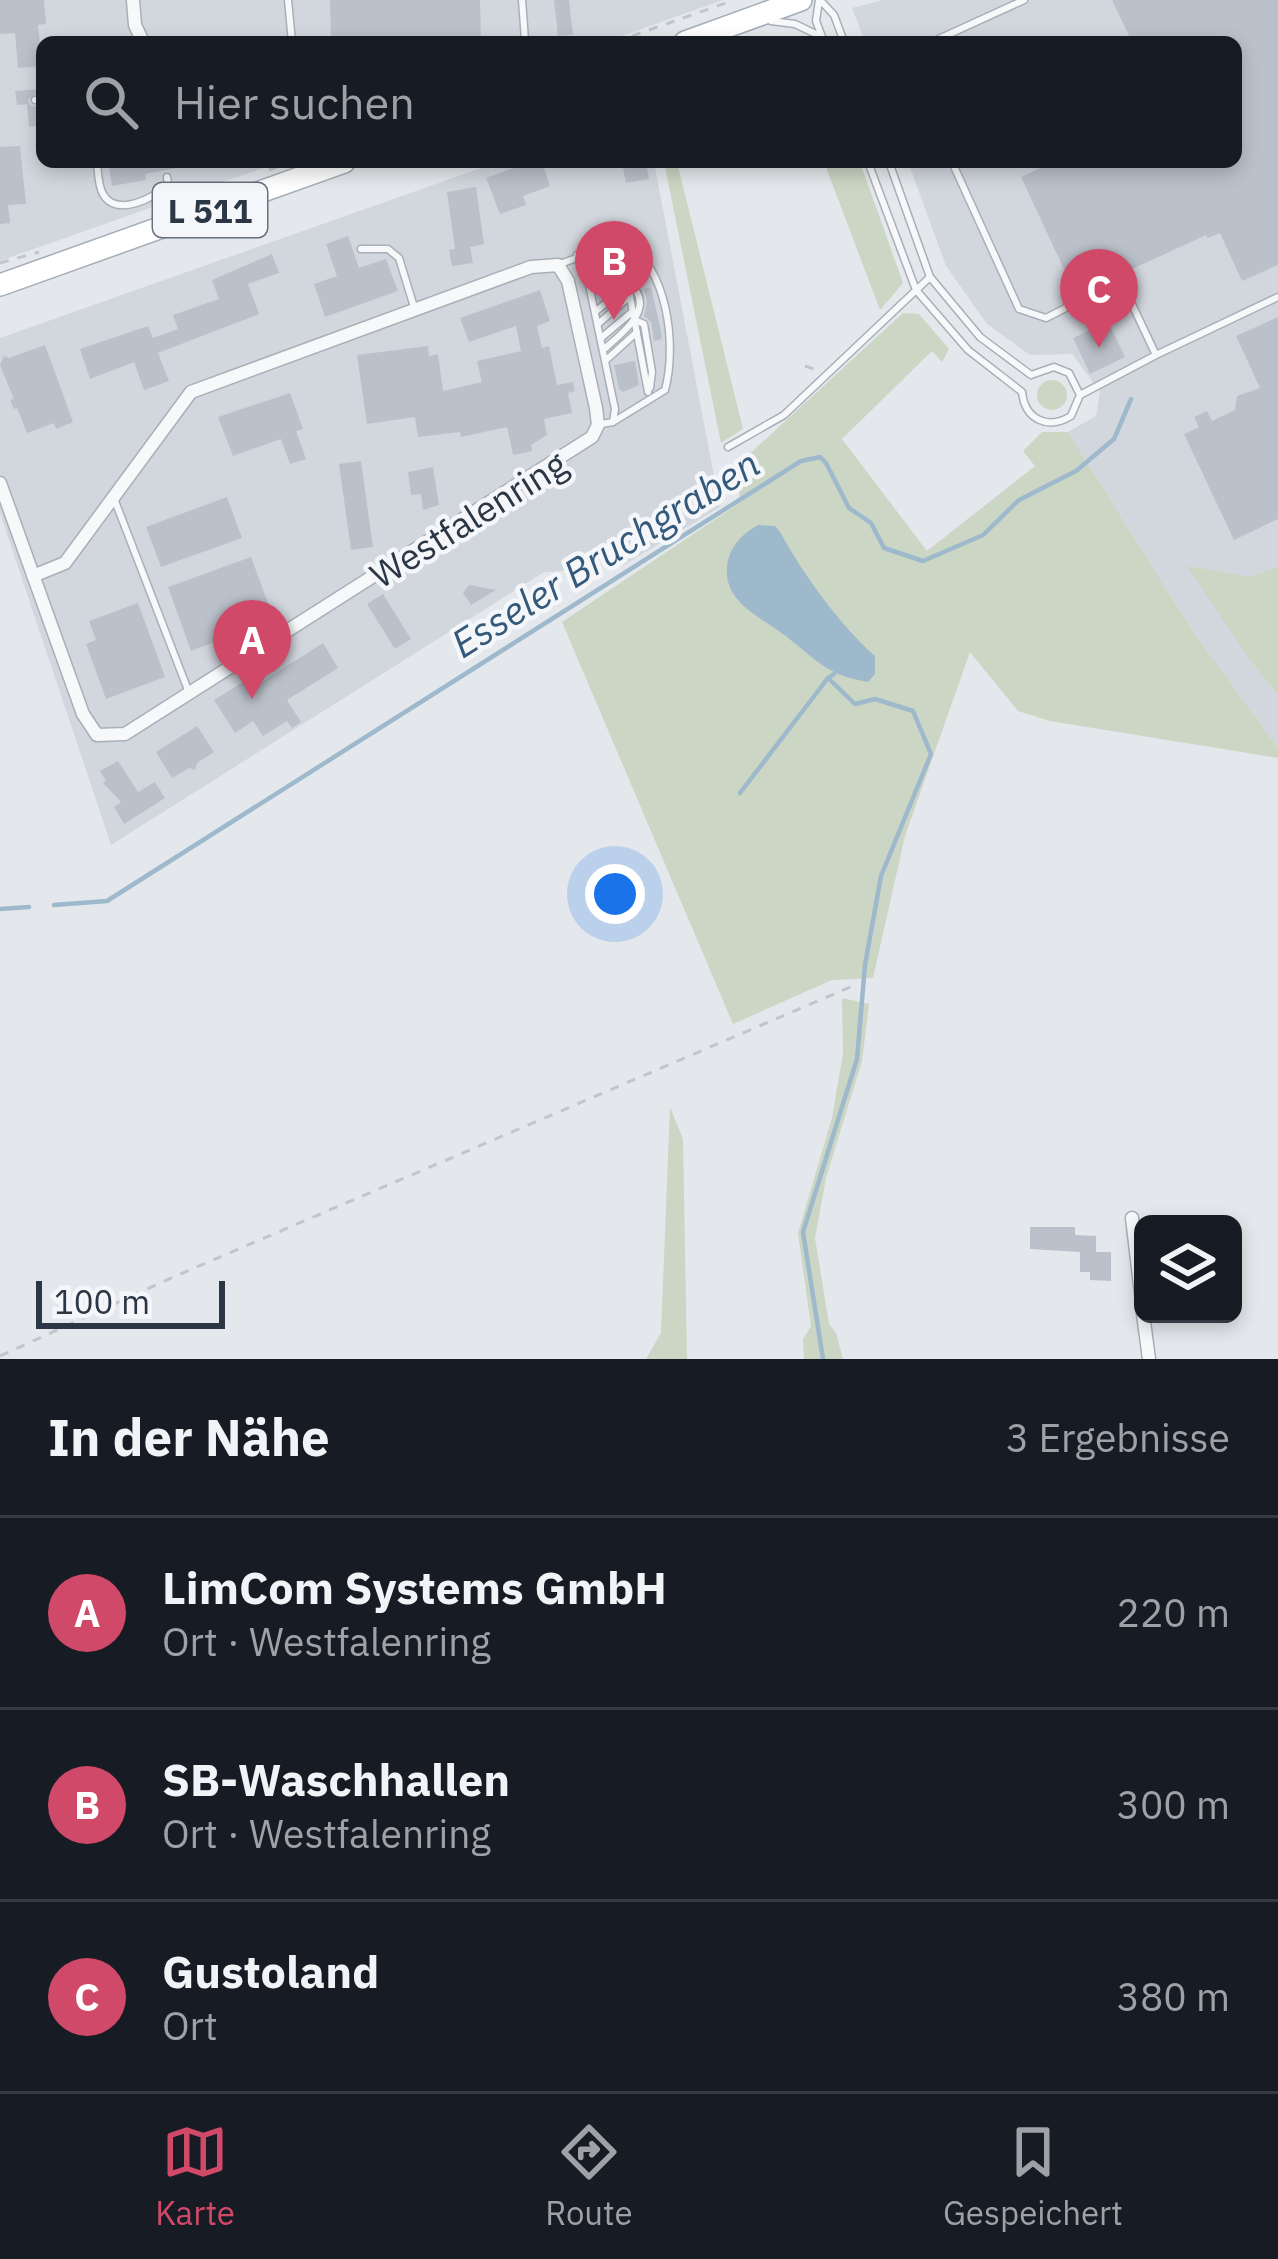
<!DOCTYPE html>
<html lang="de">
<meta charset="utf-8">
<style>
:root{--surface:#171b24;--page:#242831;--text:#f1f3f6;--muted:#9ea1a6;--line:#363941;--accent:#d14969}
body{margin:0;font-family:"IBM Plex Sans",sans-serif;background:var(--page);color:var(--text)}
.controls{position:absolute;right:36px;bottom:36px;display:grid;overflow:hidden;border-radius:18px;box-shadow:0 6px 18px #0003}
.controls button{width:108px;height:108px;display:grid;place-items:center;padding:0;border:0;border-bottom:3px solid var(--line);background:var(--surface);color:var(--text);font:60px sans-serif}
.scale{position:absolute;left:36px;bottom:30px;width:189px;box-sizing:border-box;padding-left:12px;border:6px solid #2b3745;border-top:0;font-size:33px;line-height:42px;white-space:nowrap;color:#2b3745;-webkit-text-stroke:9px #f4f6f9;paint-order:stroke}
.you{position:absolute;left:615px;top:894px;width:42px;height:42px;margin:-30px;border:9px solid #fff;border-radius:50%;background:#1a73e8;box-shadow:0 0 0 18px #1a73e833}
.badge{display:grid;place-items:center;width:78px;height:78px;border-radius:50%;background:var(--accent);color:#fff;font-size:39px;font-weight:700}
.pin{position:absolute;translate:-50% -99px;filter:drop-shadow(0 3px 6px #0008)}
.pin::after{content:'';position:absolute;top:63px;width:42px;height:36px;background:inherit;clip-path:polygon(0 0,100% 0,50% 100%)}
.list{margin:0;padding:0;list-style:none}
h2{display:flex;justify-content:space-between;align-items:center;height:156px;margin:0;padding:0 48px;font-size:51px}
h2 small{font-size:39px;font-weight:400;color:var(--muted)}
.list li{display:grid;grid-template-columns:78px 1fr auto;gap:36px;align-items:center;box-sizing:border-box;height:192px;padding:0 48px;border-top:3px solid var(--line)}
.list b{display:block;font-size:45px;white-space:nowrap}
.list p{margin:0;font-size:39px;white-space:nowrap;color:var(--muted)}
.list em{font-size:39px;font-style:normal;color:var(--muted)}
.icon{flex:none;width:66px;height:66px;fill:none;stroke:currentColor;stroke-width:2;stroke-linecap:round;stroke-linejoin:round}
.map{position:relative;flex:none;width:1278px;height:1359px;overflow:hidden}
.search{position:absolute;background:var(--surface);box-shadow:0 6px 18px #0003;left:36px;right:36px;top:36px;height:132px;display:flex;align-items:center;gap:30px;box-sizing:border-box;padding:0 42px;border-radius:18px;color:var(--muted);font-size:45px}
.sheet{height:732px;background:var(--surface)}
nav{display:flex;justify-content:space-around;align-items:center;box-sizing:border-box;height:168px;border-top:3px solid var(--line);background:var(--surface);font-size:33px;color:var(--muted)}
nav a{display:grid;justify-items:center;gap:6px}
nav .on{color:var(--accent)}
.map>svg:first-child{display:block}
</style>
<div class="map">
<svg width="1278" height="1359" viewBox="0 0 1278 1359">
<rect width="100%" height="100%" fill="#e4e8ec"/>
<path fill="#d2d7de" d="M0 0H723L605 42H42V162H280L0 261Z
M883 0H1278V748L1194 633 1068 432 1096 416 1100 392 1072 354 1030 355 987 324 946 266 908 162H1236V42H865L852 8Z
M498 162H654L720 507 624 565 600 558 579 570 544 572 111 845 0 513V338Z"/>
<path fill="#cbd6c5" d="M664 162H677L743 429 721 443Z
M824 162H860L903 283 880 310Z
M903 313 919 314 949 349 942 362 932 351 842 439 927 551 1035 466 1023 451 1042 432H1068L1194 633 1278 748V758L1050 721 1018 711 970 652 905 836 873 978 832 980 733 1024 562 622 741 502 733 469Z
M1037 395a15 15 0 1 1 30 0a15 15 0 1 1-30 0Z
M1187 566 1251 577 1278 567V695L1250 660Z
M842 998 869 1004 862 1061 826 1178 815 1238 829 1324 836 1333 843 1359H804L803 1339 811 1326 798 1233 832 1118 843 1053Z
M670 1107 683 1139 687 1359H646L661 1333Z"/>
<path fill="#9fb9cc" d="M758 525 775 526 780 532C804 575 838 623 875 656V674L868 682C826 675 818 661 787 637 761 616 719 602 728 560 732 544 744 533 758 525Z"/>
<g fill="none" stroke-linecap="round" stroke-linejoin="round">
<path stroke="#9fb9cc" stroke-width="4.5" d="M740 793 828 678
M54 905 107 901 801 461 820 457 826 463 849 508 871 523 884 548 923 561 983 535 1019 500 1076 471 1114 439 1131 399
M0 909 29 907
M823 1359 803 1232 857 1059 865 965 881 876 931 754 913 711 875 699 855 704 828 678 834 674"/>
</g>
<path fill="#bbc1ca" d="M0 0H44L46 24 38 25 42 66 18 68 15 33 0 34Z
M330 0H480L481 42H331Z
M554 0H569L573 35 558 36Z
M1112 0H1278V265L1242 281 1220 233 1208 238 1206 235 1128 271 1121 258 1070 282 1021 177 1053 162H1236V42H1132Z
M42 89 28 100 31 106 42 107V125L29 127 27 104 17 105 15 91Z
M20 146 26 204 8 205 10 223 0 224V147Z
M108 162H182V167L145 174 146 180 112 186Z
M530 162H542L550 186 523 196 526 205 500 214 486 178Z
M622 162H646L649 179 626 183Z
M476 187 484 244 470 247 473 263 452 266 449 250 455 249 447 192Z
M348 236 359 268 386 259 398 291 325 317 314 284 337 276 326 244Z
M623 250 644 273 636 280 615 258Z
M272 254 279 273 248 284 259 314 158 353 169 381 144 390 134 362 90 379 80 349 148 326 153 338 178 329 173 315 219 299 212 280Z
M651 287 661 331 662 339 654 341 651 322 644 316 647 302 644 289Z
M540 290 550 321 537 326 542 348 549 346 557 385 573 382 575 391 568 393 572 413 544 419 547 435 531 445 532 451 513 455 507 427 461 437 460 432 418 437 415 417 367 424 357 355 428 346 429 356 438 354 443 391 482 382 477 361 521 351 516 326 469 342 460 318Z
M1278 317V519L1234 540 1184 434 1199 427 1194 417 1207 411 1212 421 1235 410 1237 396 1260 388 1236 336Z
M1108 322 1125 357 1090 374 1073 338Z
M45 345 73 422 56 429 54 423 27 433 17 408 14 409 10 400 14 399 0 365 4 356 9 358Z
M635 361 639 385 623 392 619 389 614 365Z
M290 393 303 429 296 431 306 459 290 464 281 439 233 456 218 417Z
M361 461 373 547 351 550 339 464Z
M433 467 439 505 423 510 421 494 411 495 408 472Z
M227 497 242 538 161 567 146 527Z
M251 557 271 611 225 628 228 637 191 651 168 587Z
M469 585 496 590 471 605 463 593Z
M383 594 411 639 395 649 367 604Z
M138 603 165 677 106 699 86 644 96 640 89 621Z
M323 643 338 668 287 700 301 722 292 728 287 721 263 736 253 721 235 733 214 700 251 677 257 685Z
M197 726 214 752 197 763 195 770 189 768 172 778 156 752Z
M118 761 138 792 155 782 165 798 124 824 114 807 121 802 103 783 106 780 100 771Z
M1030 1227H1075V1235L1096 1236V1252H1111V1281L1090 1280V1272H1080V1252L1030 1249Z"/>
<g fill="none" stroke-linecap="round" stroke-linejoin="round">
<defs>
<path id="lane" d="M288 0 292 42
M819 0 816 21 824 42
M820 0 834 15 844 42
M771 21 795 24 822 37
M520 42 525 40 522 0
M932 42 1024 0
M35 100 42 99
M97 162C98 171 98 186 103 194 116 218 155 198 168 184L167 177
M868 162 916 290 968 350 1022 392C1025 420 1048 430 1071 416L1080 395 1069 373 1054 367 1031 375
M889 162 930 277 980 337 1031 375
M952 162 1019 309 1046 318 1103 289 1117 288 1129 298 1156 355 1278 297
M361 249H388L399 258 414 307
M593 250 627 281 648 392
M577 255 584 261 615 409 613 422
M560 264 623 241C668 265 677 346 665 390L613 422 601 424
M595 312 628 285
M635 320 644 324 652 372 650 388
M598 324 630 296
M601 338 633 311
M603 350C622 333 658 308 629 283
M605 361 637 332
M1080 395 1156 355
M728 447 784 415 930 277
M115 501 188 690"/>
<path id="street" d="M133 0 135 25 143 42
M0 483 83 714 97 735 125 734 592 437 598 425 596 408 568 281 558 265 531 267 191 392 65 563 33 576
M1132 1218 1143 1310
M1143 1314 1149 1359"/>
<path id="primary" d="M685 42 801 0
M0 285 344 162"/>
</defs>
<use href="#lane" stroke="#a9afb7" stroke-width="9"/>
<use href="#street" stroke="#a9afb7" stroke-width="15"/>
<use href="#primary" stroke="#a3adb8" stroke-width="24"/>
<path stroke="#c2c6cb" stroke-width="3" stroke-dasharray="9 9" stroke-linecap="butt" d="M615 42 734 0
M269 170 289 162
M0 263 39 252
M805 366 820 371
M0 1356 178 1275 855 985"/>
<use href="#lane" stroke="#f7f8fa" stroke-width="6"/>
<use href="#street" stroke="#f7f8fa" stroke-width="12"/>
<use href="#primary" stroke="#fff" stroke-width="21"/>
</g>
<g text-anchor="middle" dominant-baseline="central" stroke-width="9" stroke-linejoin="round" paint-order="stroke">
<rect fill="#f4f6f9" stroke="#67707b" stroke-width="3" x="153" y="183" width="114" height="54" rx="9"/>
<g font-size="33" font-weight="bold" fill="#2b3745">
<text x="210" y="210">L 511</text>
</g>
<g font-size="36" fill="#2b3745" stroke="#f4f6f9">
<text transform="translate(468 519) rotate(-32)">Westfalenring</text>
</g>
<g font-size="39" font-style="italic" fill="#34597a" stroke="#f4f6f9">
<text transform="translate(605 553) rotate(-32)">Esseler Bruchgraben</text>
</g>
</g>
</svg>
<div class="controls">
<button><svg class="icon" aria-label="layers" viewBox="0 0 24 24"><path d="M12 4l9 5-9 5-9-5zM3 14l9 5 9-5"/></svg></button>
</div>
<div class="scale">100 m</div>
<div class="you"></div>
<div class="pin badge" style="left:252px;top:699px">A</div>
<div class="pin badge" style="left:614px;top:320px">B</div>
<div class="pin badge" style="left:1099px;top:348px">C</div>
<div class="search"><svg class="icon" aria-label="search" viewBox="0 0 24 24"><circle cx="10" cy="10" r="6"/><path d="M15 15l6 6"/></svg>Hier suchen</div>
</div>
<section class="sheet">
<h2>In der Nähe<small>3 Ergebnisse</small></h2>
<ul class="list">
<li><span class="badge">A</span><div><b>LimCom Systems GmbH</b><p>Ort · Westfalenring</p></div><em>220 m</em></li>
<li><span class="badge">B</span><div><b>SB-Waschhallen</b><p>Ort · Westfalenring</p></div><em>300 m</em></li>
<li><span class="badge">C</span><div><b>Gustoland</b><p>Ort</p></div><em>380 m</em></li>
</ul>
</section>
<nav>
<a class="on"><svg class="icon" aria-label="map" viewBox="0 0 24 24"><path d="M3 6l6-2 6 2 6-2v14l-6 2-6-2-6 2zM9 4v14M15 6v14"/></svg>Karte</a>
<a><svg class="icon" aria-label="directions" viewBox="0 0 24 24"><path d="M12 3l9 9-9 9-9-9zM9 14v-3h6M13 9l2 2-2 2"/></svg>Route</a>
<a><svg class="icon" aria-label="saved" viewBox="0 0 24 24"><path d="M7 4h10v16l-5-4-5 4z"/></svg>Gespeichert</a>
</nav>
